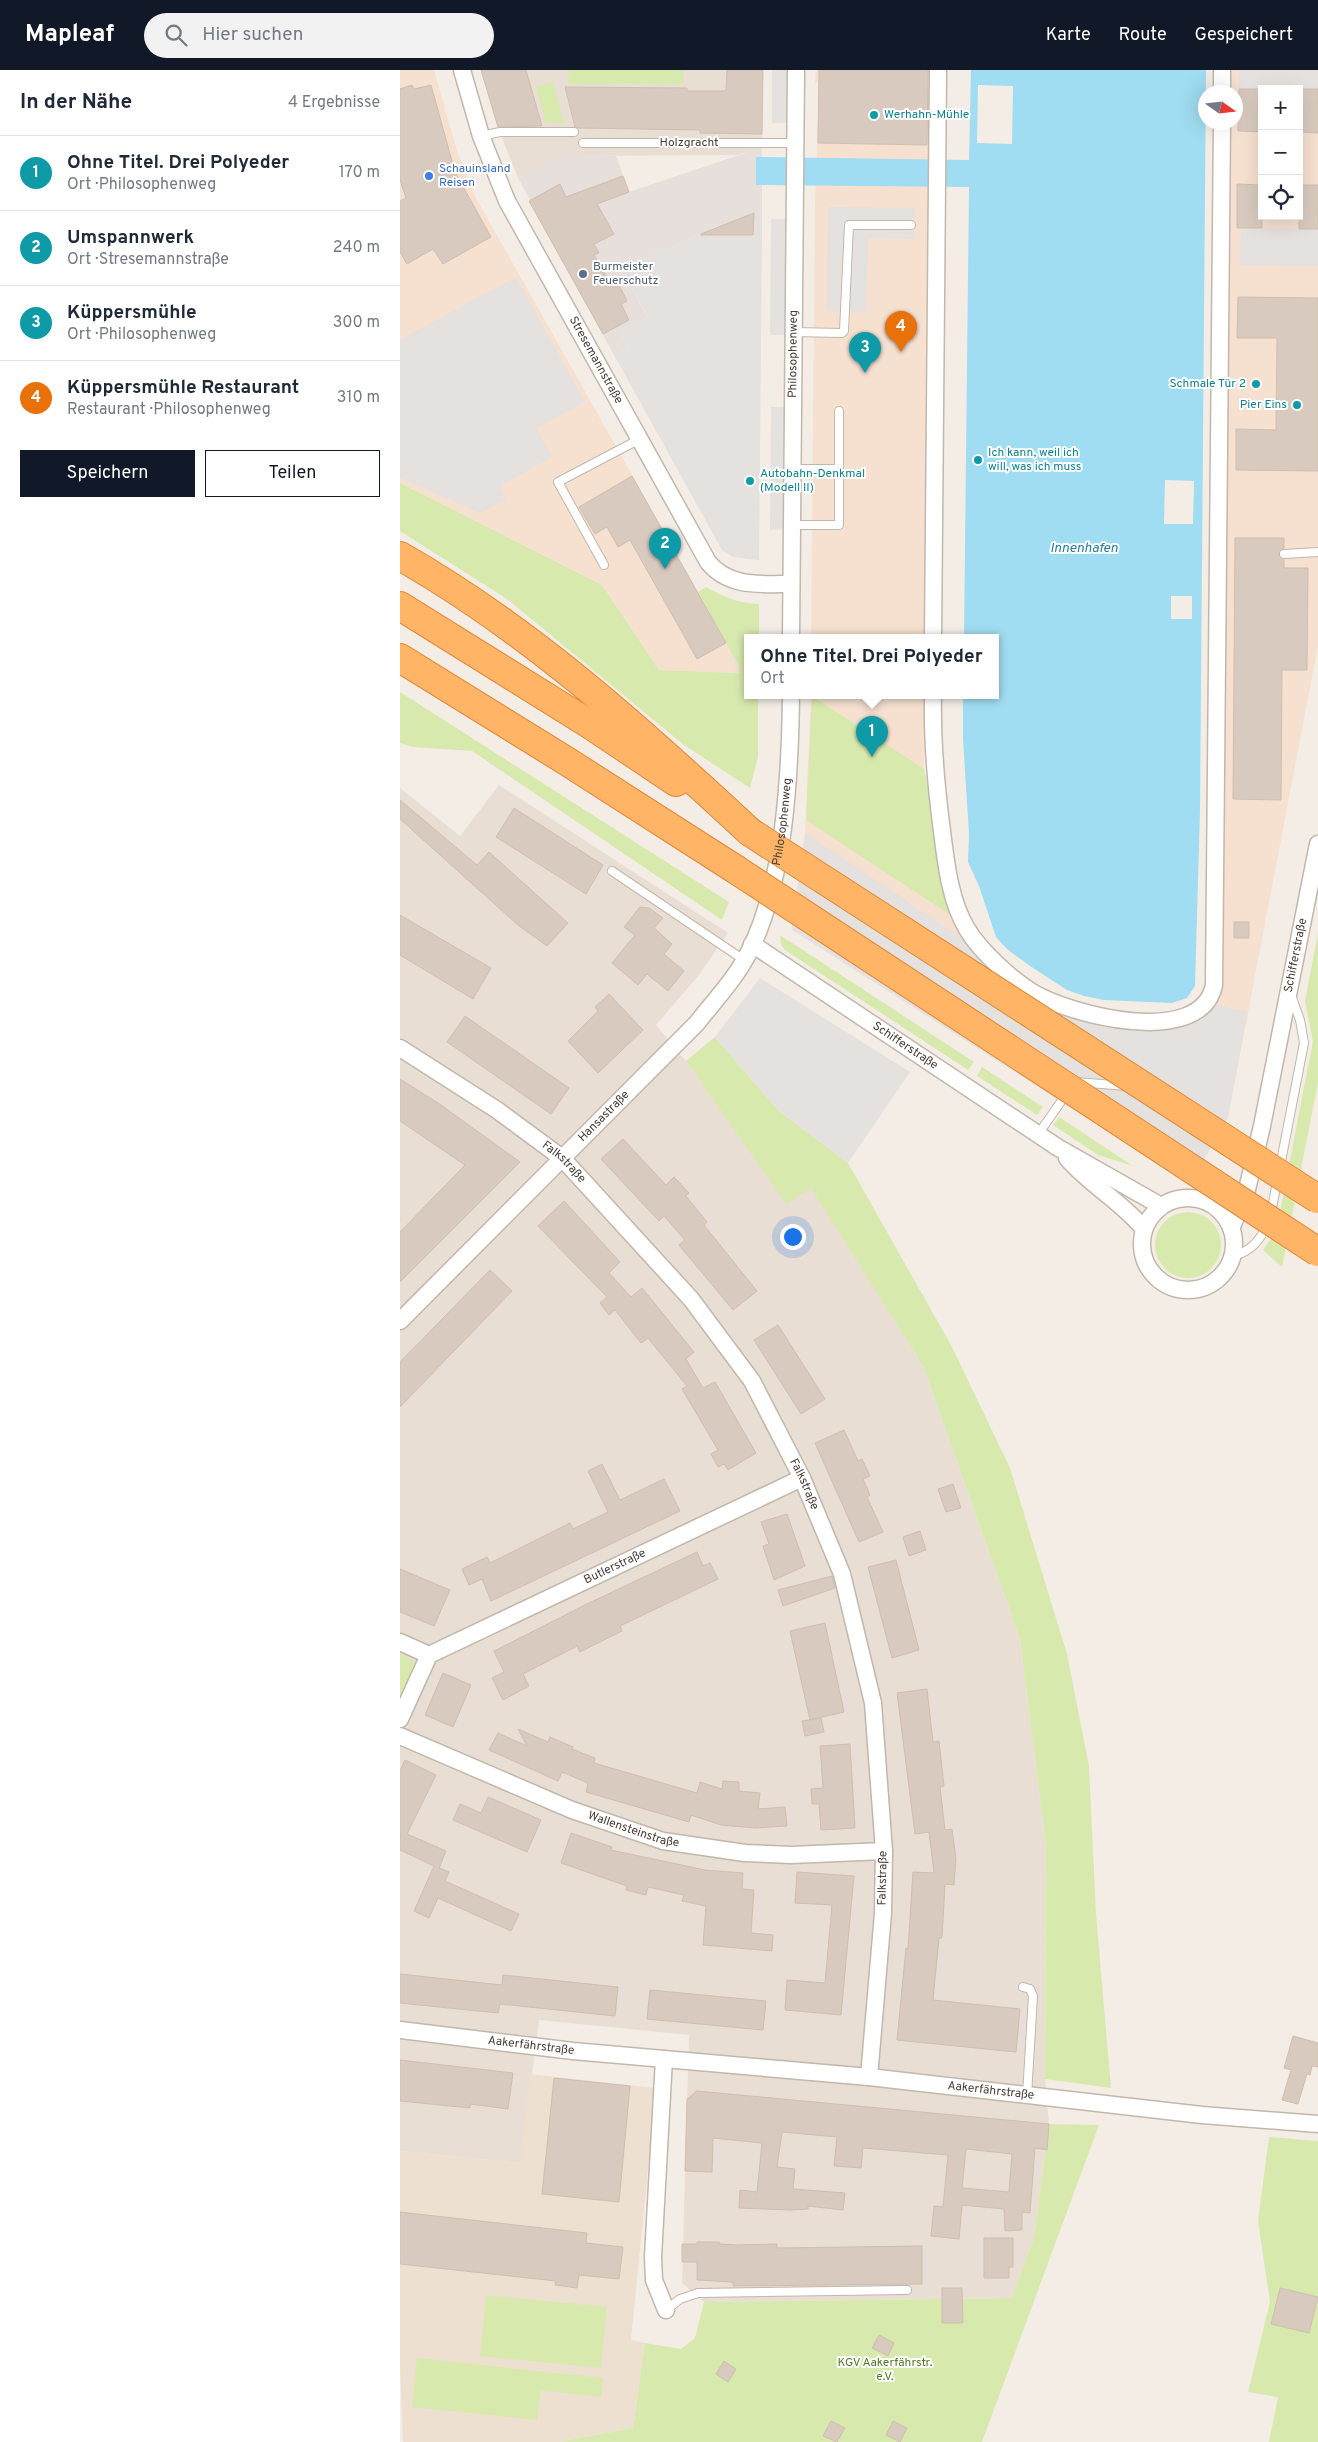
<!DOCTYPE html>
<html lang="de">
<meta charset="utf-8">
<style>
:root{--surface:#fff;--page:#f2f2f3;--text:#1f2937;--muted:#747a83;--line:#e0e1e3;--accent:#111827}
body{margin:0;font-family:Overpass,sans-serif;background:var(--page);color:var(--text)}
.controls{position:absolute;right:15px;top:15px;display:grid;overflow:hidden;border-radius:0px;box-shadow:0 5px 20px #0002}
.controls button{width:45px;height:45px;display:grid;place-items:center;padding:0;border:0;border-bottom:1px solid var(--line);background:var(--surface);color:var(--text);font:25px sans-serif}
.compass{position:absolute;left:798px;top:15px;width:45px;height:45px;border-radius:50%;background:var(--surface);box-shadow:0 5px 20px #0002;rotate:104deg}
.you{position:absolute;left:392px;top:1166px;width:18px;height:18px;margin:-12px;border:4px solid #fff;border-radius:50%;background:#1a73e8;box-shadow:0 0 0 8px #1a73e833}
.badge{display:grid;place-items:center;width:32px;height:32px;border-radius:50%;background:var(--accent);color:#fff;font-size:16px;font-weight:700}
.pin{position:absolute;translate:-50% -41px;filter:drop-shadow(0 1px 2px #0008)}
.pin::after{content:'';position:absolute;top:26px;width:18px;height:15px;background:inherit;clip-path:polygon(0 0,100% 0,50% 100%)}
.popup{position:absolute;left:344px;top:564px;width:255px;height:65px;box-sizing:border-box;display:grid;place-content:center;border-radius:0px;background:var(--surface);filter:drop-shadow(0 1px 4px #0005);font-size:16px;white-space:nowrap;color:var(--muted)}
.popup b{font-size:19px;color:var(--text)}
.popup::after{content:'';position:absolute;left:50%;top:100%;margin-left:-10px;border:10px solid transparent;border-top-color:var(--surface)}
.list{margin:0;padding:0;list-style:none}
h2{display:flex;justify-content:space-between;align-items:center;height:65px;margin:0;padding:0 20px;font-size:21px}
h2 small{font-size:16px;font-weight:400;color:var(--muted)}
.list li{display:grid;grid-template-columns:32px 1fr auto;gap:15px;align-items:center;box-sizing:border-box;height:75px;padding:0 20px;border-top:1px solid var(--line)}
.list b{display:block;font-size:19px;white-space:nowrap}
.list p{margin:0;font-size:16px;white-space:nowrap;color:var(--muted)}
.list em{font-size:16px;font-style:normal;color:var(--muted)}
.actions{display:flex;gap:10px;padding:15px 20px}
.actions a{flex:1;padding:11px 0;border:1px solid var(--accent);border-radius:0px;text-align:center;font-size:18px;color:var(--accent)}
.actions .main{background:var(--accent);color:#fff}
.icon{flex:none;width:28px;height:28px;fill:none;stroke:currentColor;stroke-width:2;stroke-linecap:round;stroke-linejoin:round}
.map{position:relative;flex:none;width:918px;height:2372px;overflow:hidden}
header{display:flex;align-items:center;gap:30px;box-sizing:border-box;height:70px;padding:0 25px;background:var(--accent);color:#fff}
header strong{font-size:24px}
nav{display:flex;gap:28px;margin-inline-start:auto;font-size:18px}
.search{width:350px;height:45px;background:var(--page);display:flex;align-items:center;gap:12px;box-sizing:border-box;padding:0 18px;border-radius:28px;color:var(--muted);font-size:19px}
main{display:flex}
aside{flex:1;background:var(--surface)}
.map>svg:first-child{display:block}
</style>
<header>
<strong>Mapleaf</strong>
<div class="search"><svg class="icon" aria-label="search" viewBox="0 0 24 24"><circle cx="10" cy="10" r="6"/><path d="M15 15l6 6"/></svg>Hier suchen</div>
<nav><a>Karte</a><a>Route</a><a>Gespeichert</a></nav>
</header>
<main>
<aside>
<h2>In der Nähe<small>4 Ergebnisse</small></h2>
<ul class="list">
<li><span class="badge" style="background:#0f9aa8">1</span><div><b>Ohne Titel. Drei Polyeder</b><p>Ort · Philosophenweg</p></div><em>170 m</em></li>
<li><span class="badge" style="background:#0f9aa8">2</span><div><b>Umspannwerk</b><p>Ort · Stresemannstraße</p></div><em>240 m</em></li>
<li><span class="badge" style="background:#0f9aa8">3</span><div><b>Küppersmühle</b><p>Ort · Philosophenweg</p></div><em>300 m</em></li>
<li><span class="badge" style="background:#e8710a">4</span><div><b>Küppersmühle Restaurant</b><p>Restaurant · Philosophenweg</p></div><em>310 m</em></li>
</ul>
<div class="actions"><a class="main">Speichern</a><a>Teilen</a></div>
</aside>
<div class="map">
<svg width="918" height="2372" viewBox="0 0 918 2372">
<rect width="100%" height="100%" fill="#f4ede6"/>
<path fill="#e8ded4" d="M81 0H363L362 81H351L337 85 163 86 118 108 98 58Z
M99 715 328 863 299 905 256 955 286 991 386 1133 411 1117 523 1296 620 1569 646 1775 645 2009 649 2054 634 2167 612 2228 304 2232 282 2213 289 1965 139 1950 121 2093 0 2081V718L60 766Z"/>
<path fill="#f6e0d0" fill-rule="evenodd" d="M0 0H34L57 81 76 128 298 522 338 595 340 603 259 600 202 515 0 413Z
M416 0H529L525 568H411L415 133 419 13H415Z
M828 0H918V576L828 1047 392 860 405 763 411 626H525L524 699 555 848 562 868 573 883 596 907 658 945 702 957 735 961 778 959 801 950 816 936 812 932 827 53 836 52V22H828ZM862 19H899V146H862Z"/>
<path fill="#e6dfdb" d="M351 81H362V165H298L222 199 247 247 219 262 228 278 214 285 118 108 163 86H216L229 122Z"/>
<path fill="#ede0d0" d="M130 2004 256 2018 231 2270 245 2273 233 2358 159 2372H3L0 2297V2081L120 2093Z"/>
<path fill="#d8e9ae" d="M169 0H283L284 14H168Z
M153 12 164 53 145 52 136 16Z
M0 413 202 515 259 600 339 603 338 595 298 522 306 517C324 527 338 533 359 534V568H348V626H358V687L350 718 284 675 107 529 0 461Z
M0 622 329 832 322 850 72 681 12 677 0 673Z
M412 626 524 699 555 848 406 750Z
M918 863V1012L882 1197 863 1180 871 1169 879 1147 913 971 905 931Z
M380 865 574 992 568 1000 385 880 381 874Z
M315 967 379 1041 448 1093 551 1275 610 1398 667 1584 689 1696 696 1844 711 2018 645 2009 646 1775 620 1569 523 1296 411 1118 386 1134 286 991Z
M582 997 643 1037 637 1045 577 1006Z
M659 1047 733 1096 698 1085 653 1055Z
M755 1175a33 33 0 1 1 66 0a33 33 0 1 1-66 0Z
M0 1584 17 1592 0 1631Z
M649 2054 699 2055 582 2372H159L233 2358 245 2273 281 2279 295 2268 304 2232 612 2228 634 2167Z
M869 2067 918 2071V2372H869L878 2327 848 2322 870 2232 858 2151Z
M86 2225 207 2237 201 2298 80 2286Z
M17 2288 203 2308 201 2327 141 2320 137 2350 12 2337Z"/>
<path fill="#e4e1de" d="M372 0H389V53H372Z
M839 0H918V19H839Z
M428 137 515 138V169L468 168 466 242 427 241Z
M371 149H389L387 265H370Z
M841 158 918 159V196L840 195Z
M298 165H362L359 490 333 487 322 480 214 285 228 278 219 262 247 246 222 199Z
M116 207 185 332 136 358 152 387 100 416 106 429 80 443 0 408V270Z
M371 337H384L383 459 370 460Z
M405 763 562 868 573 883 596 906 658 945 702 957 735 961 778 959 801 950 817 935 848 942 828 1047 800 1097 767 1099 392 860Z
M360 908 510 1002 448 1093 379 1041 315 967Z"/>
<path fill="#a0ddf2" d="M571 0H806L800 741 795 916 787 928 772 933 704 930 684 926 667 920 630 896 607 879 596 867 579 816 568 792 569 764 563 669V626H596V568H564L569 117 356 115V87L569 90Z"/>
<path fill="#f4ede6" d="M578 15 613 16 612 74 577 73Z
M765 410 794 411 793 454H764Z
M771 526H792V549H771Z"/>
<path fill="#d8cabe" stroke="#d0beae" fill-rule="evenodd" d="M81 0H126L142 56 98 57Z
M327 0H363L362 64 300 63V60L178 58 175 57 165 17 287 18V21H326Z
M419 0H528L527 75 418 73Z
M12 15 14 19 31 15 55 102 91 167 43 194 33 179 7 194 0 182V131L6 128 0 110V19Z
M839 19H862V62L838 61Z
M899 19H918V63L899 62Z
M223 106 229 122 197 134 214 164 194 174 199 183 194 185 213 218 219 215 227 231 221 234 229 250 203 264 129 131 160 114 166 127Z
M837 114 862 115V158H837Z
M899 115H918V159H899Z
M354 143 353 165H301V164Z
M838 227 918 228V401L836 400V359L876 360 877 268H837Z
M232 406 326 573 297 589 230 470 218 477 207 457 195 464 179 437Z
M835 468H884V478L878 484 884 490V498H908L907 600H882L881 730 833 729Z
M0 730 77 795 89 782 168 853 147 876 118 855 0 749Z
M114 738 203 795 186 824 96 767Z
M240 837 249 838 263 848 254 858 272 874 264 884 284 901 268 921 247 904 238 915 212 893 235 865 224 857Z
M0 845 91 898 73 929 0 885Z
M834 852H849V868H834Z
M209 924 243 960 198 1003 168 971 198 941 195 937Z
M65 946 169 1018 151 1044 47 972Z
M0 1009 38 1033 120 1092 0 1212V1162L65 1095 0 1051Z
M223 1069 266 1115 274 1107 289 1123 286 1126 307 1152 304 1155 357 1221 333 1240 279 1175 285 1170 264 1146 259 1151 201 1089Z
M164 1131 220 1192 209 1203 231 1227 242 1218 294 1282 286 1289 303 1318 315 1312 356 1383 328 1400 324 1394 318 1397 311 1384 318 1380 282 1319 287 1316 248 1268 241 1273 215 1240 209 1245 200 1233 207 1227 138 1156Z
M90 1200 112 1221 0 1337V1292Z
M378 1255 425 1329 401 1344 354 1270Z
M444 1360 458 1391 462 1389 470 1406 463 1409 470 1425 467 1427 483 1462 459 1472 415 1373Z
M202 1394 220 1430 264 1409 280 1441 91 1531 82 1509 69 1515 62 1499 87 1487 90 1493 170 1453 173 1459 208 1442 188 1401Z
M553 1414 561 1438 546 1442 538 1419Z
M387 1444 405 1496 374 1510 363 1476 369 1474 361 1452Z
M520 1461 526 1480 509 1486 503 1467Z
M297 1482 303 1496 310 1493 318 1509 220 1556 222 1561 180 1582 177 1576 123 1604 129 1616 103 1630 92 1608 104 1602 94 1581 189 1533Z
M496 1490 519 1580 492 1588 468 1497Z
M0 1499 50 1520 34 1556 0 1542Z
M432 1506 435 1518 383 1536 378 1520Z
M425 1553 444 1642 410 1650 390 1561Z
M43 1603 71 1615 53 1657 25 1645Z
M527 1619 533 1672 539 1671 544 1716 540 1717 545 1760 552 1759 556 1789 554 1815 545 1814 542 1868H539L533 1930 620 1939 616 1982 497 1970 506 1878 508 1879 513 1802 534 1803 529 1762 515 1764 497 1623Z
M421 1648 424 1662 405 1666 402 1651Z
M118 1659 148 1672 150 1667 173 1677 172 1679 195 1688 194 1693 297 1723 300 1712 322 1719 323 1711 339 1712V1721L360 1723 358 1739 385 1737 387 1756 355 1758 321 1755 291 1745 289 1752 186 1722 188 1713 162 1702 158 1711 89 1680 98 1663 127 1676Z
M450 1674 455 1758 421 1760 419 1734H412L411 1719 423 1718 420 1676Z
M5 1690 36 1705 7 1764 46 1781 39 1798 49 1802 45 1811 119 1844 111 1861 38 1828 29 1848 14 1841 34 1796 0 1780V1701Z
M88 1727 141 1750 127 1782 53 1750 60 1734 81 1743Z
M171 1763 212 1777 211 1780 305 1800 343 1803 342 1819 354 1820 351 1863 373 1865 372 1881 303 1875 306 1836 282 1831 284 1825 248 1817 246 1825 226 1820 227 1816 161 1793Z
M397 1802 454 1806 441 1945 385 1940 387 1910 425 1913 432 1835 395 1833Z
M0 1904 102 1915 103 1905 218 1917 215 1946 100 1934 98 1943 0 1933Z
M250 1920 366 1931 363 1960 247 1949Z
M893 1966 918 1973V1997L912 1996 910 2005 907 2004 898 2034 882 2030 891 2000 884 1998Z
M0 1990 113 2003 108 2039 70 2034V2038L0 2031Z
M154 2008 230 2016 219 2132 142 2124Z
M297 2021 649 2054 647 2080 635 2078 630 2143 622 2142V2160L605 2161 604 2139 562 2135 559 2169 531 2166 534 2136 543 2137 548 2085 463 2078 461 2098 434 2096 437 2067 382 2062 377 2097 395 2099 393 2119 445 2123 443 2140 408 2136V2139L391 2140 339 2138 340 2120 357 2122 362 2073 313 2068 312 2102 285 2101 287 2029ZM566 2079 612 2084 609 2122 562 2118Z
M0 2142 187 2163 186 2173 223 2177 219 2209 179 2205 177 2218 155 2215 156 2211 0 2194Z
M584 2168H613V2197H609V2208H584Z
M297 2172H319L320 2174 337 2175 377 2174V2178L522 2176V2214L333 2216V2212L297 2210V2192H282V2174H297Z
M542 2218H562L563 2253H542Z
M880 2218 918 2227 909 2263 871 2254Z
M479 2265 494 2273 488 2286 472 2278Z
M324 2291 336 2299 328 2312 316 2304Z
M431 2351 445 2358 437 2372 423 2366Z
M493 2351 507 2358 500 2372 486 2365Z"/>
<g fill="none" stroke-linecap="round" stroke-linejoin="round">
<defs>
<path id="lane" d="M81 66 100 62H174
M183 73H396
M393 262 442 263 444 261 449 155H511
M392 399H439
M392 455H439V341
M884 484 918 482
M204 495 158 412 240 369
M212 801 344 890
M676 1012 727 1016
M639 1063 667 1023
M871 1143 904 973 900 950 891 925
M832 1187C850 1181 860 1172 867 1154
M623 1917 630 1919 633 1926 627 2025
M266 2240 280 2229 298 2223 507 2220"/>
<g id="street">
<path id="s1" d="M62 0 81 66 107 131 308 492C329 518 361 514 391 514"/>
<path d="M822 22V0"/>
<path id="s2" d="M391 568 396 0"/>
<path d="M533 568 538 0"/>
<path d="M533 626C532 671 536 716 542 761 546 793 550 831 567 859 580 881 611 909 632 922 670 945 801 979 814 915L822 52"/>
<path id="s3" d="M352 874 657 1077 761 1136"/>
<path id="s4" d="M0 978 97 1040 162 1088 291 1229 352 1311 402 1408 442 1504 473 1633 484 1781 483 1843 469 2007"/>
<path d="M667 1088C690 1115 722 1132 744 1159"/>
<circle cx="788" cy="1174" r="46"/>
<path id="s5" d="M831 1158 845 1128 862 1056 918 774"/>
<path id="s6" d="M0 1251 297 953C315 930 336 908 349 882 385 811 390 705 391 626"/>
<path d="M0 1572 29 1585"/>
<path id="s7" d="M0 1649 29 1585 402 1408"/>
<path id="s8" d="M0 1666 172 1740 263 1771 345 1783 391 1785 484 1781"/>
<path id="s9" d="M0 1960 173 1981 469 2007 802 2045 918 2054"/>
<path d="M264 1989 253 2187 254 2210 266 2240"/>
</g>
<path id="highway" d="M0 486C130 560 241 661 350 762
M0 536 191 655 276 712
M0 588 168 692 335 799"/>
</defs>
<use href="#lane" stroke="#c2b7ab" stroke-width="10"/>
<use href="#street" stroke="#c2b7ab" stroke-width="19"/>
<use href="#highway" stroke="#e28632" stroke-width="30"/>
<use href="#lane" stroke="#fff" stroke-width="8"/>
<use href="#street" stroke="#fff" stroke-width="16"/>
<use href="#highway" stroke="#ffb466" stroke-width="28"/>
<defs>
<path id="highway-bridge" d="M350 762 918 1129
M335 799 918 1182"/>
</defs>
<use href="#highway-bridge" stroke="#e28632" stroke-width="30" stroke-linecap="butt"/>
<use href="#highway-bridge" stroke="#ffb466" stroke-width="28"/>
</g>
<g fill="#0f9aa8" stroke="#fff" stroke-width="2">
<circle cx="474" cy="45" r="5"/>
<circle cx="856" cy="314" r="5"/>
<circle cx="897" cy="335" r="5"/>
<circle cx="578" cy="390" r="5"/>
<circle cx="350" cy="411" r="5"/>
</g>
<circle fill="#3f7fe0" stroke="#fff" stroke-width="2" cx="29" cy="106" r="5"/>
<circle fill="#5c6f8a" stroke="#fff" stroke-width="2" cx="183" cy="204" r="5"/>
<g text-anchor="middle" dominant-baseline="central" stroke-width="4" stroke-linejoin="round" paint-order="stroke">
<g font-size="12" fill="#0d838f" stroke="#fff" text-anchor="start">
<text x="484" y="45">Werhahn-Mühle</text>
<text x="846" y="314" text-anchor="end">Schmale Tür 2</text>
<text x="887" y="335" text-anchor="end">Pier Eins</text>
<text x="588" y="383">Ich kann, weil ich<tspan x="588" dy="14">will, was ich muss</tspan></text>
<text x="360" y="404">Autobahn-Denkmal<tspan x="360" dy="14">(Modell II)</tspan></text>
</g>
<g font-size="12" fill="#473d35" stroke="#fff">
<text x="289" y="73">Holzgracht</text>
<text stroke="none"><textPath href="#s2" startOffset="284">Philosophenweg</textPath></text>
<text stroke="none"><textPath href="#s1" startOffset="321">Stresemannstraße</textPath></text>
<text stroke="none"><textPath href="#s6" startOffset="644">Philosophenweg</textPath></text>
<text stroke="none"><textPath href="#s5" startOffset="281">Schifferstraße</textPath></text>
<text stroke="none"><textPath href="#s3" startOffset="184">Schifferstraße</textPath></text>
<text stroke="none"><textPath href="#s6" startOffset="289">Hansastraße</textPath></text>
<text stroke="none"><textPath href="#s4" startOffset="200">Falkstraße</textPath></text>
<text stroke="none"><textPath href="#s4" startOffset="605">Falkstraße</textPath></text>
<text stroke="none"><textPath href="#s7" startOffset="276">Butlerstraße</textPath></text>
<text stroke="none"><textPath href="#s8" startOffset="252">Wallensteinstraße</textPath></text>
<text transform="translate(483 1808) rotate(-89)">Falkstraße</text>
<text stroke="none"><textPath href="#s9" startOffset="132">Aakerfährstraße</textPath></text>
<text stroke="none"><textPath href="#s9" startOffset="594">Aakerfährstraße</textPath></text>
</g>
<g font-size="12" fill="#366cbe" stroke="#fff" text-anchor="start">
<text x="39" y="99">Schauinsland<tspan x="39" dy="14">Reisen</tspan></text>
</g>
<g font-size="12" fill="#4e5e75" stroke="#fff" text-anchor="start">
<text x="193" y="197">Burmeister<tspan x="193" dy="14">Feuerschutz</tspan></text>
</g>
<g font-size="12" fill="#537a27" stroke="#fff">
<text x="485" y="2293">KGV Aakerfährstr.<tspan x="485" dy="14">e.V.</tspan></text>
</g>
<g font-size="14" font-style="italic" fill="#277e9c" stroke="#fff">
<text x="684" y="478">Innenhafen</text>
</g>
</g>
</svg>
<div class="controls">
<button>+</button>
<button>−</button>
<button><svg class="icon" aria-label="locate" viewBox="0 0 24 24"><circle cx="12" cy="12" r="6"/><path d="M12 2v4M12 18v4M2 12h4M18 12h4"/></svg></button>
</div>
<svg class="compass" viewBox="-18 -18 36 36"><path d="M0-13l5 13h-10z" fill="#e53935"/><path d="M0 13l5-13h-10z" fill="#747a83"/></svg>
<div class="you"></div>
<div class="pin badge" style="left:472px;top:687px;background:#0f9aa8">1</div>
<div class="popup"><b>Ohne Titel. Drei Polyeder</b>Ort</div>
<div class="pin badge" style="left:265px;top:499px;background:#0f9aa8">2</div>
<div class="pin badge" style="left:465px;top:303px;background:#0f9aa8">3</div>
<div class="pin badge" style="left:501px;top:282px;background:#e8710a">4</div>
</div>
</main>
